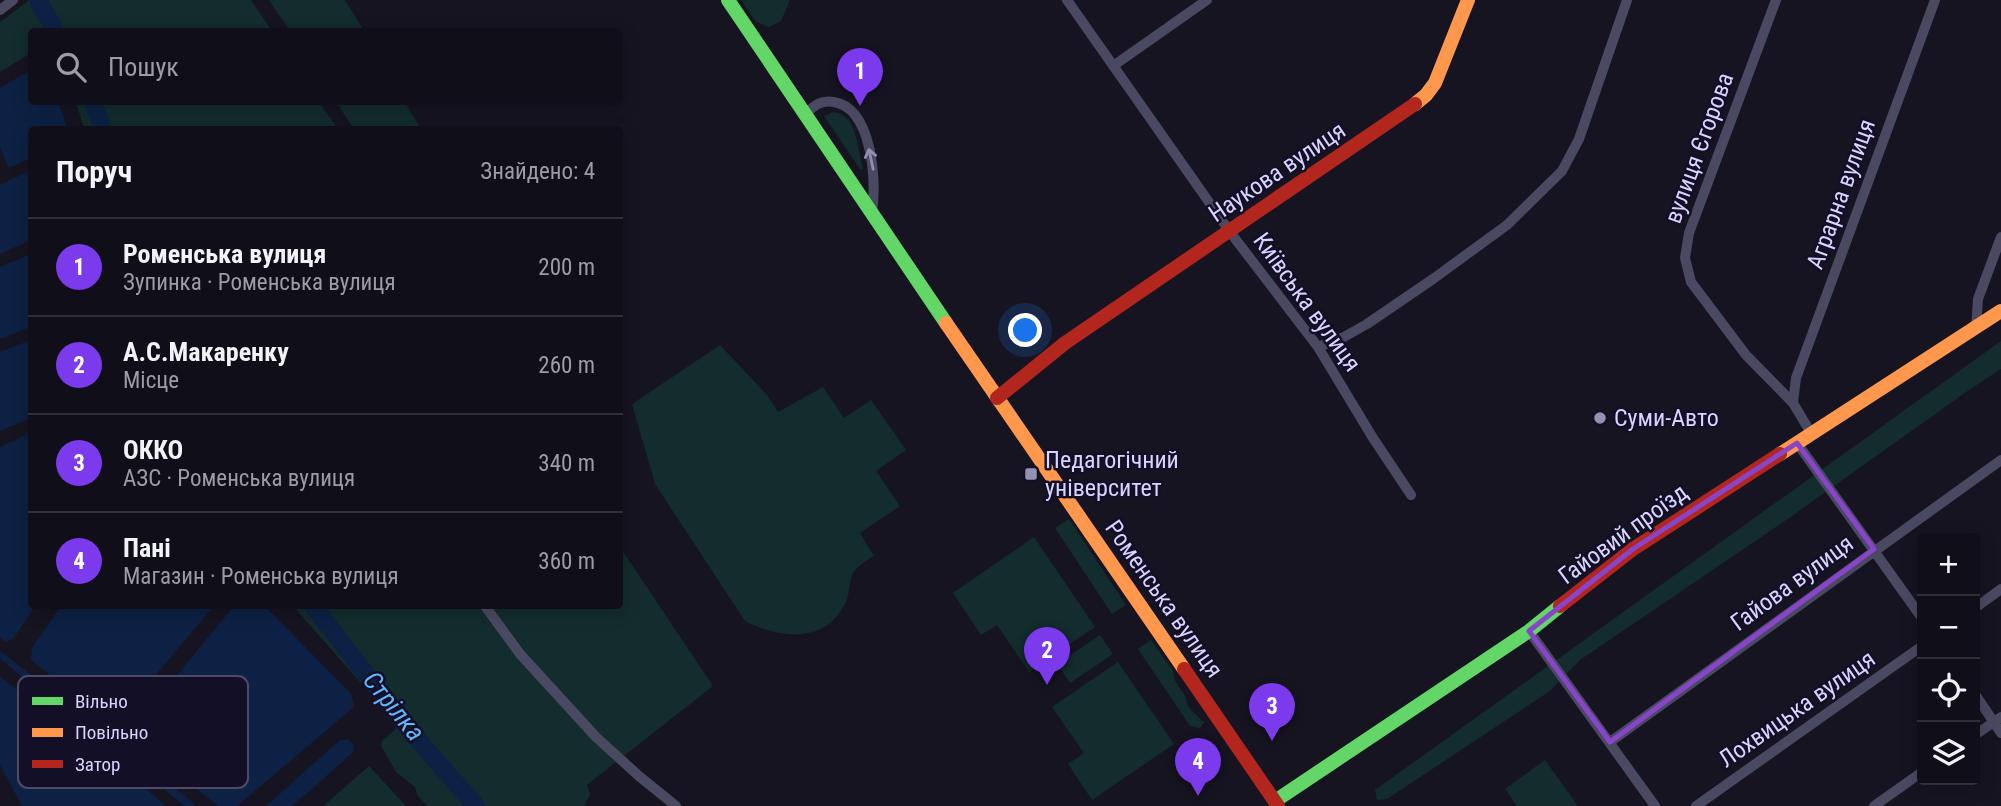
<!DOCTYPE html>
<html lang="uk">
<meta charset="utf-8">
<style>
:root{--surface:#100f19;--page:#191822;--text:#f1f3f6;--muted:#9c9ca2;--line:#302f38;--accent:#7c3aed}
body{margin:0;font-family:"Roboto Condensed",sans-serif;background:var(--page);color:var(--text)}
.controls{position:absolute;right:21px;bottom:21px;display:grid;overflow:hidden;border-radius:7px;box-shadow:0 4px 18px #0003}
.controls button{width:63px;height:63px;display:grid;place-items:center;padding:0;border:0;border-bottom:2px solid var(--line);background:var(--surface);color:var(--text);font:35px sans-serif}
.you{position:absolute;left:1026px;top:331px;width:24px;height:24px;margin:-18px;border:5px solid #fff;border-radius:50%;background:#1a73e8;box-shadow:0 0 0 10px #1a73e833}
.badge{display:grid;place-items:center;width:46px;height:46px;border-radius:50%;background:var(--accent);color:#fff;font-size:23px;font-weight:700}
.pin{position:absolute;translate:-50% -58px;filter:drop-shadow(0 2px 4px #0008)}
.pin::after{content:'';position:absolute;top:37px;width:24px;height:21px;background:inherit;clip-path:polygon(0 0,100% 0,50% 100%)}
.list{margin:0;padding:0;list-style:none}
h2{display:flex;justify-content:space-between;align-items:center;height:91px;margin:0;padding:0 28px;font-size:30px}
h2 small{font-size:23px;font-weight:400;color:var(--muted)}
.list li{display:grid;grid-template-columns:46px 1fr auto;gap:21px;align-items:center;box-sizing:border-box;height:98px;padding:0 28px;border-top:2px solid var(--line)}
.list b{display:block;font-size:26px;white-space:nowrap}
.list p{margin:0;font-size:23px;white-space:nowrap;color:var(--muted)}
.list em{font-size:23px;font-style:normal;color:var(--muted)}
.icon{flex:none;width:38px;height:38px;fill:none;stroke:currentColor;stroke-width:2;stroke-linecap:round;stroke-linejoin:round}
.map{position:relative;flex:none;width:2001px;height:806px;overflow:hidden}
.search{position:absolute;background:var(--surface);box-shadow:0 4px 18px #0003;left:28px;top:28px;width:595px;height:77px;display:flex;align-items:center;gap:18px;box-sizing:border-box;padding:0 24px;border-radius:7px;color:var(--muted);font-size:26px}
.panel{position:absolute;background:var(--surface);box-shadow:0 4px 18px #0003;left:28px;top:126px;width:595px;height:483px;border-radius:7px}
.map>svg:first-child{display:block}
</style>
<div class="map">
<svg width="2001" height="806" viewBox="0 0 2001 806">
<rect width="100%" height="100%" fill="#161421"/>
<path fill="#132c2d" d="M29 0H251L272 31 32 32 31 53 0 72V22Z
M269 0H345L364 31H290Z
M741 0H790L781 21 769 27 756 22Z
M76 102H319L338 129H84Z
M336 102H405L421 129H354Z
M833 112C857 113 858 150 863 169H860L824 116Z
M2001 341V369L1969 390 1782 523 1580 660 1550 691 1387 799 1377 800 1375 790Z
M720 345 767 395 778 412 823 387 844 418 871 400 906 450 876 471 900 506 860 533 874 556C868 560 857 566 853 573 849 580 850 591 847 599 828 645 781 639 745 621L655 484 632 404Z
M1069 519 1126 605 1112 614 1055 528Z
M1034 537 1095 627 1029 672 997 625 981 635 953 593Z
M620 547 713 686 587 785 590 795 584 806H428L417 795 415 787 396 772 381 746 382 741 395 730 396 723 293 606H620Z
M1100 635 1113 654 1070 683 1057 664Z
M1151 640 1173 671 1175 681 1186 697C1185 708 1196 713 1202 721H1205L1200 728 1190 726 1138 649Z
M1118 662 1174 744 1092 800 1068 764 1084 753 1052 707Z
M1545 760 1578 806H1517L1505 789Z
M369 766 406 806H323Z"/>
<path fill="#0d2144" d="M31 70 32 102H58L68 129 32 130 31 158 9 168 0 147V88Z
M31 170V240L0 254V185Z
M31 254V327L0 339V267Z
M31 340V418L0 431V352Z
M31 433 32 606H35L14 638 6 642 0 638V447Z
M61 606H214L120 717 110 723 31 660 32 648Z
M234 606H265L351 694 354 707 237 806H218L141 744 134 733 149 709Z
M0 651 111 736 197 806H185L0 659Z
M0 677 116 763 166 806H22L0 765Z
M348 739 354 745 353 752 311 790 291 806H266L340 740Z"/>
<g fill="none" stroke-linecap="round" stroke-linejoin="round">
<path stroke="#0d2144" stroke-width="18" d="M39 2 56 32
M93 102 103 130
M313 606 411 732 476 806"/>
<path stroke="#4a4962" stroke-width="10" d="M1067 0 1230 232 1318 347 1373 438 1411 495
M1776 0 1689 233 1685 258 1691 282 1746 355 1793 403 1811 433
M0 10 13 0
M1113 66 1207 0
M805 114C815 105 820 100 834 102 872 108 877 181 872 212
M1976 328 1978 299 2001 237
M1318 347 1344 337 1367 324 1433 279 1507 225 1562 171 1579 139 1627 0
M1793 403 1796 378 1935 0
M1797 443 1922 618
M485 606 520 654 596 737 640 777 676 806
M1975 608 2001 589
M1529 631 1655 806
M1975 694 2001 733
M1975 735 2001 717
M1610 742 2001 460
M1696 806 1922 646
M1874 806 1922 772"/>
<path stroke="#63d668" stroke-width="14" d="M728 0 946 323
M1275 801 1529 631 1560 606"/>
<path stroke="#ff974d" stroke-width="14" d="M1415 104 1426 95 1435 83 1468 0
M946 323 1184 669
M1780 454 2001 311"/>
<path stroke="#b3261e" stroke-width="14" d="M997 398 1065 343 1415 104
M1560 606 1633 549 1780 454
M1184 669 1278 806"/>
</g>
<defs><path id="oneway-shaft" d="M-6 0H5M1.5-3L5.5 0L1.5 3" fill="none" stroke-width="1.6" stroke-linecap="round" stroke-linejoin="round" transform="scale(1.75)"/></defs>
<use stroke="#928eb0" href="#oneway-shaft" transform="translate(871 159) rotate(-102)"/>
<path fill="none" stroke="#8945c9" stroke-width="5" stroke-linejoin="round" d="M1797 443 1874 549 1610 742 1529 631 1633 549Z"/>
<g fill="#9591b1" stroke="#130f26" stroke-width="2.5">
<circle cx="1600" cy="418" r="7"/>
<rect x="1024" y="467" width="14" height="14" rx="3.5"/>
</g>
<g text-anchor="middle" dominant-baseline="central" stroke-width="5" stroke-linejoin="round" paint-order="stroke">
<g font-size="24" fill="#d9d4ff" stroke="#130f26">
<text transform="translate(1699 148) rotate(-70)">вулиця Єгорова</text>
<text transform="translate(1277 172) rotate(-34)">Наукова вулиця</text>
<text transform="translate(1841 194) rotate(-70)">Аграрна вулиця</text>
<text transform="translate(1307 302) rotate(54)">Київська вулиця</text>
<text transform="translate(1623 534) rotate(-36)">Гайовий проїзд</text>
<text transform="translate(1792 583) rotate(-36)">Гайова вулиця</text>
<text transform="translate(1164 599) rotate(55)">Роменська вулиця</text>
<text transform="translate(1797 709) rotate(-35)">Лохвицька вулиця</text>
</g>
<g font-size="24" fill="#d9d4ff" stroke="#130f26" text-anchor="start">
<text x="1614" y="418">Суми-Авто</text>
<text x="1045" y="460">Педагогічний<tspan x="1045" dy="28">університет</tspan></text>
</g>
<g font-size="26" font-style="italic" fill="#62b6ff" stroke="#130f26">
<text transform="translate(394 706) rotate(51)">Стрілка</text>
</g>
</g>
<rect x="18" y="676" width="230" height="112" rx="10" fill="#130f26" stroke="#4e4a67" stroke-width="2"/>
<rect x="32" y="697" width="31" height="8" fill="#63d668"/>
<rect x="32" y="728" width="31" height="9" fill="#ff974d"/>
<rect x="32" y="760" width="31" height="8" fill="#b3261e"/>
<g font-size="19" fill="#d9d4ff">
<text x="75" y="708">Вільно</text>
<text x="75" y="739">Повільно</text>
<text x="75" y="771">Затор</text>
</g>
</svg>
<div class="controls">
<button>+</button>
<button>−</button>
<button><svg class="icon" aria-label="locate" viewBox="0 0 24 24"><circle cx="12" cy="12" r="6"/><path d="M12 2v4M12 18v4M2 12h4M18 12h4"/></svg></button>
<button><svg class="icon" aria-label="layers" viewBox="0 0 24 24"><path d="M12 4l9 5-9 5-9-5zM3 14l9 5 9-5"/></svg></button>
</div>
<div class="you"></div>
<div class="pin badge" style="left:860px;top:106px">1</div>
<div class="pin badge" style="left:1047px;top:685px">2</div>
<div class="pin badge" style="left:1272px;top:741px">3</div>
<div class="pin badge" style="left:1198px;top:796px">4</div>
<div class="search"><svg class="icon" aria-label="search" viewBox="0 0 24 24"><circle cx="10" cy="10" r="6"/><path d="M15 15l6 6"/></svg>Пошук</div>
<section class="panel">
<h2>Поруч<small>Знайдено: 4</small></h2>
<ul class="list">
<li><span class="badge">1</span><div><b>Роменська вулиця</b><p>Зупинка · Роменська вулиця</p></div><em>200 m</em></li>
<li><span class="badge">2</span><div><b>А.С.Макаренку</b><p>Місце</p></div><em>260 m</em></li>
<li><span class="badge">3</span><div><b>ОККО</b><p>АЗС · Роменська вулиця</p></div><em>340 m</em></li>
<li><span class="badge">4</span><div><b>Пані</b><p>Магазин · Роменська вулиця</p></div><em>360 m</em></li>
</ul>
</section>
</div>
